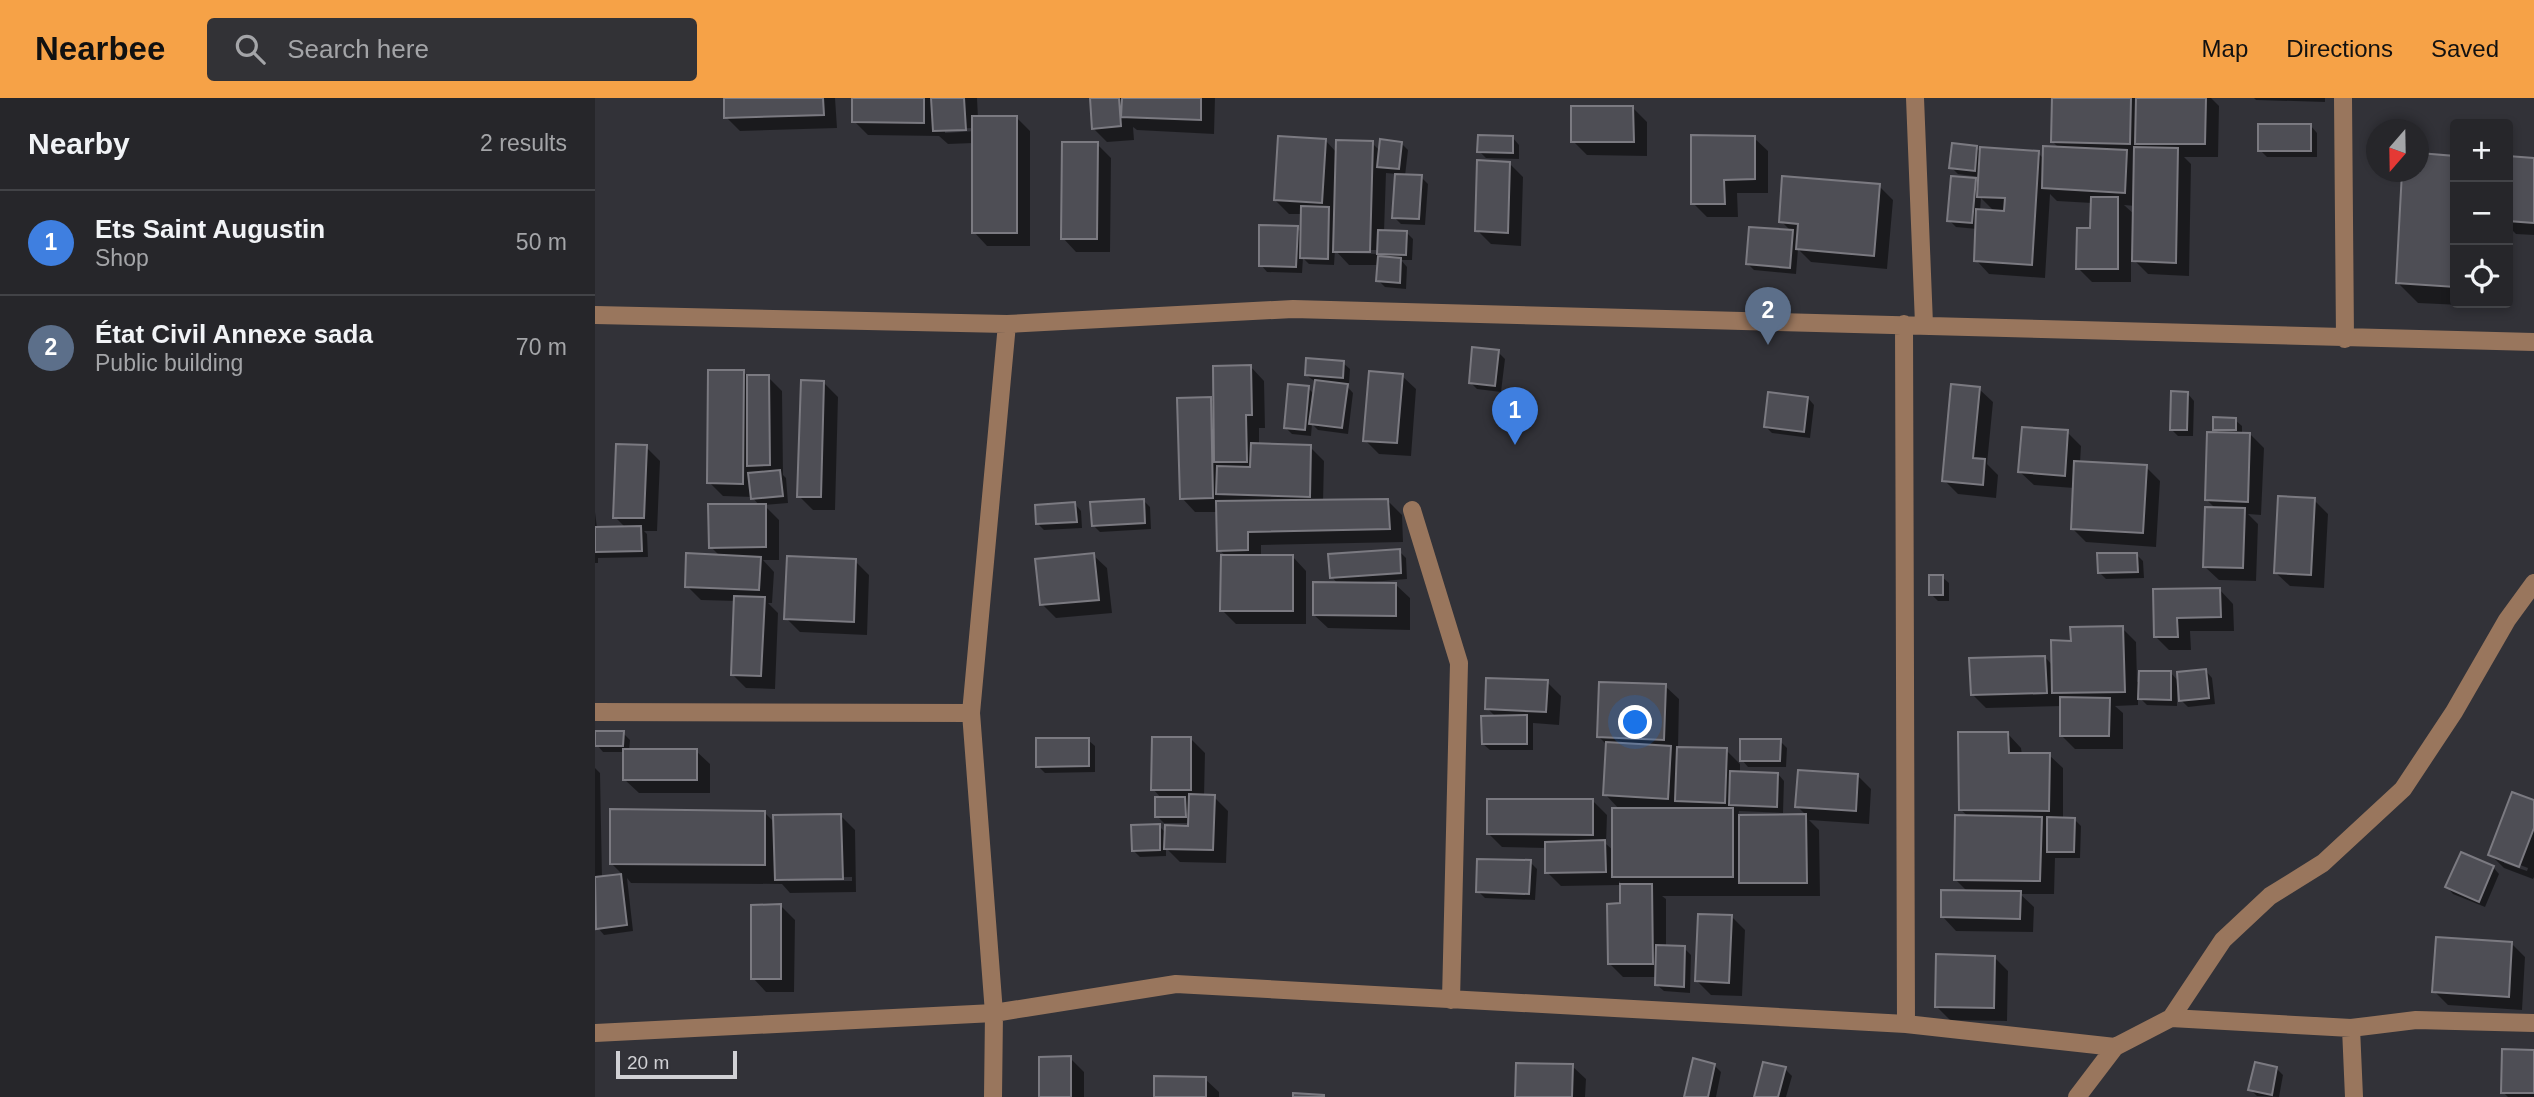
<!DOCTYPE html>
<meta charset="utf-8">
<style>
:root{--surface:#26262a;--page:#323236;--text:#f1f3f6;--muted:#a4a5a8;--line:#424347;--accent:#f6a247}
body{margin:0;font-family:Arial,sans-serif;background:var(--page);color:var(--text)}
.controls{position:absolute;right:21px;top:21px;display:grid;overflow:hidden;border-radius:7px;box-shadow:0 4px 10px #0003}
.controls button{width:63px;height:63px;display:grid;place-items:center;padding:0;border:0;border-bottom:2px solid var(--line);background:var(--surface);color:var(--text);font:35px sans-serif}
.compass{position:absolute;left:1771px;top:21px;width:63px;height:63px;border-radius:50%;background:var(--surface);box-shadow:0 4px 10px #0003;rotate:200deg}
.scale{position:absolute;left:21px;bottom:18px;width:121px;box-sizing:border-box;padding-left:7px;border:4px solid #d1d1d5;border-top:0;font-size:19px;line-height:24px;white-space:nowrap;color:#d1d1d5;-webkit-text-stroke:5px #323238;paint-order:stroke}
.you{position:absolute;left:1041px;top:625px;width:24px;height:24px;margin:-18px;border:5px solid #fff;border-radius:50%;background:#1a73e8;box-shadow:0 0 0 10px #1a73e833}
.badge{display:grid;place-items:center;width:46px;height:46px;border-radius:50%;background:var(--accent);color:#fff;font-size:23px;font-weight:700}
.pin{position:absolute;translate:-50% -58px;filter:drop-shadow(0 2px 4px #0008)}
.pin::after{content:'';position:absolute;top:37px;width:24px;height:21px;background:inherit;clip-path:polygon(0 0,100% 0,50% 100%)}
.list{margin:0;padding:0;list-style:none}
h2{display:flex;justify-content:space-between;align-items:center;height:91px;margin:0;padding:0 28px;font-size:30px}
h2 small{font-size:23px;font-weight:400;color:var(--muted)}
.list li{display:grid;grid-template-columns:46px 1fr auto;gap:21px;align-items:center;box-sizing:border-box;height:105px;padding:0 28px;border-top:2px solid var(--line)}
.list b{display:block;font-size:26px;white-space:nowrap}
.list p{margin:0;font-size:23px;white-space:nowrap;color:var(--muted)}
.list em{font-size:23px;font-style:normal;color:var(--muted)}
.icon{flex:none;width:38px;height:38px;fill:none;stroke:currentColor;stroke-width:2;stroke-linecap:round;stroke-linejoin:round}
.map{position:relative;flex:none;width:1939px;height:999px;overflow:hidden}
header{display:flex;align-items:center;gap:42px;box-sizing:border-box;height:98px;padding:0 35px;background:var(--accent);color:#111}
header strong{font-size:33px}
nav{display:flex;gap:38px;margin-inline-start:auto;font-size:24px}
.search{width:490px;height:63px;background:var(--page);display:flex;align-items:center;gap:18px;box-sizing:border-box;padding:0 24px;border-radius:7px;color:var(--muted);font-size:26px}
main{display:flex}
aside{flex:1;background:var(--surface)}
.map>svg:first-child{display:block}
</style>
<header>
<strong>Nearbee</strong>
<div class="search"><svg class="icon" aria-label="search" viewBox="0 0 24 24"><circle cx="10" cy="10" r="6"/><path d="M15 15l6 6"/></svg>Search here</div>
<nav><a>Map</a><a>Directions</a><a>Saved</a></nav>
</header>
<main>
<aside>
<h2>Nearby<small>2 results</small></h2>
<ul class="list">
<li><span class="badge" style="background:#3f7fe0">1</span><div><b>Ets Saint Augustin</b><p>Shop</p></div><em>50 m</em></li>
<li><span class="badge" style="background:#5c6f8a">2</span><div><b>État Civil Annexe sada</b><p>Public building</p></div><em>70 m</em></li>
</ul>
</aside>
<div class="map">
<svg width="1939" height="999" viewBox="0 0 1939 999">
<rect width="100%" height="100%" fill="#323238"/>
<path fill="#0007" fill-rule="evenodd" d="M131 0H240L242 30 145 33 131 19Z
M259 0H382L383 20H422L435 33V148H392L379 134V45L353 46 344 38 273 37 259 23ZM379 30 380 33 350 35V31Z
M496 0H620L619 36 542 32 538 29 539 42 512 44 498 30Z
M1459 0H1616L1624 8 1623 59H1589L1596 66 1594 178 1553 176 1536 159V184H1497L1483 170 1496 132 1497 105 1462 103 1455 96 1450 180 1394 176 1381 162 1382 131 1361 129 1354 122 1380 82 1385 87V79L1363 76 1356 69 1381 50 1387 55H1443L1450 62 1465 51 1457 43ZM1386 100 1401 115 1385 113ZM1529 107 1540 108V117Z
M1659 0H1730V4L1661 2Z
M1038 10 1052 24V58L992 57 978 43Z
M1716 28 1722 35V59H1672L1665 52Z
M918 40 924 47V61L891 60 884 53Z
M1159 40 1173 53V95H1142L1143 119H1112L1098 105Z
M731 43 742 55 777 45 785 53 806 45 813 52 810 78 826 79 833 86 830 127 806 126 799 119 802 76 791 75 789 134H811L818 141 817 162H806L812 169 811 191 790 189 783 182 784 167H754L740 152 739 167 714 166 708 160 707 175 672 174 666 167 702 130 708 136V116H694L680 102ZM752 152H784V156L752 155Z
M502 46 516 60 515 154H481L468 140Z
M1824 57 1860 59V205H1908V209L1823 205 1803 185 1809 74H1824Z
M1913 60 1939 62V137L1921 136 1913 128Z
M914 65 928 79 926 148 896 146 882 132Z
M1284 88 1298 102 1292 171 1216 164 1203 151 1201 176 1159 172 1152 165 1197 134 1186 123Z
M903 254 910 261 906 294 882 291 875 284Z
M748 265 755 271 754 286H750L758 295 753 336 723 332 717 326 716 338 697 336 691 330 713 290 720 297 721 284 711 277Z
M656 269 669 283 670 330H664V347L715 349 729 363 728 404 793 403 807 417 808 444 666 447V459H698L711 473V526H641L627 512 631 458 624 452 623 414H600L587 400 616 301 620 305Z
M149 274 153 279H173L187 293 188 377 191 380 193 405 169 407 184 422V462H168L179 474 177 505H173L183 515 180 591 151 590 137 576 141 503 106 502 92 488 125 458 116 449 165 408 157 399 128 398 114 384Z
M807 278 821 291 816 358 784 356 770 342Z
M229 285 243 299 240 412H218L204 398Z
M1384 291 1398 304 1392 366 1403 377 1401 400 1363 396 1349 382Z
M1593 296 1599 303 1598 338H1583L1576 331Z
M1213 300 1219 307 1215 340 1177 335 1171 329Z
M1640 322 1647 328V336H1655L1669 350 1666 417 1653 416 1663 426 1661 483 1624 482 1610 469 1621 411 1611 401 1625 336 1620 331Z
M1472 334 1486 348 1485 365 1551 369 1565 383 1561 449 1491 444 1477 430 1479 390 1439 387 1425 374Z
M51 349 65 363 62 433H49L52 436 53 459 3 460V465H0V414L2 430H31L20 419Z
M1719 402 1733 416 1729 490 1695 488 1681 475Z
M549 403 555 409 556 431 505 434 498 427Z
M480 406 486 413 487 430 449 432 443 426Z
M804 453 811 460 812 481 777 484V486L801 487 815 500V532L733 530 719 517 743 486 737 479Z
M1541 456 1548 463 1549 480 1511 481 1504 474Z
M498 457 512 470 517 515 461 520 447 506Z
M260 463 274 477 272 537 205 534 191 520Z
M1347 479 1354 485V503H1343L1336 496Z
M1625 492 1638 506 1639 533H1595L1596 552H1574L1561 539 1560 493Z
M1527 530 1541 544 1542 584 1576 575 1584 584 1611 573 1617 580 1620 606 1593 609 1586 602 1585 590H1582V608L1552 607 1543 598V607L1520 608 1528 615V651H1480L1466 637 1467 608 1391 610 1377 596 1450 559 1458 568 1478 544Z
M952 584 966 598 964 627 938 625V652H895L888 646 901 619 892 610Z
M1070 588 1084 601 1083 651 1131 652 1145 666V675L1183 676 1189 683 1188 715 1144 713 1143 718H1212L1202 708 1262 677 1276 691 1274 726 1214 722 1224 732 1225 798H1067L1071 801V849L1089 850 1096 857 1095 895 1069 893 1062 887V879H1028L1014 865 1027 807V787L1024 783V787L966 788 952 774 951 750 907 749 893 735 998 703 1012 717 1011 746 1019 753 1025 712 1010 696 1012 647 1004 639Z
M28 635 35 642 34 653H101L115 666V695H44L30 682V654H8L2 647Z
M1413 636 1426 650 1427 657H1454L1468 670V721H1479L1486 728 1485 760H1460L1459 796H1425L1439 809 1438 834 1361 833 1348 819 1374 795 1360 781 1374 719 1366 712Z
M596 641 610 655 609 699H619L633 713 631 765 585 764 571 750V758L545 759 538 752 564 728 572 736 595 729V725H569L562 718 567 701 558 691Z
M493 642 500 648V674L450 675 443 668Z
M1185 643 1192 650 1191 669H1153L1147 662Z
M0 670 5 675 7 780 28 777 16 765 169 714 180 725 246 718 260 732 261 794 195 795 187 786 36 785 32 780 38 833 9 837 3 830 0 811ZM257 779V783H193V780Z
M1939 704V779L1938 781 1909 770 1895 756ZM1909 761 1933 770 1932 773 1909 765Z
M935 764 942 771 940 802 890 800 883 793Z
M1898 769 1904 776 1890 809 1858 796 1852 789Z
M186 808 200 822 199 894H171L158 880Z
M1136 818 1150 832 1147 898 1116 897 1102 883Z
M1916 845 1930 859 1927 912 1853 907 1839 893Z
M1399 859 1413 873 1412 923 1355 922 1341 908Z
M1939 954V999H1913L1908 994Z
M475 960 489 974V999H446Z
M1119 967 1126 974 1121 999H1091Z
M977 968 991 981 990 999H922Z
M1190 971 1197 978 1191 999H1161Z
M1682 971 1688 977 1684 999 1662 998 1655 991Z
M610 981 624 994V999H561Z"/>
<path fill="#4e4e55" stroke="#7b7a81" stroke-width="2" d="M129 0H228L229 17 129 20Z
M257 0H329V25L257 24Z
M336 0H369L371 32 338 33Z
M495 0H524L526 28 497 31Z
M527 0H606V22L526 19Z
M1457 0H1536L1535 46 1456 44Z
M1541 0H1611L1610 46H1540Z
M976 8H1038L1039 44H976Z
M377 18H422V135H377Z
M1663 26H1716V53H1663Z
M883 37 918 38V55L882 54Z
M1096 37 1160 38V81L1129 82 1130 106H1096Z
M683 38 731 41 727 105 679 102Z
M785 41 807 44 804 71 782 69Z
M741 42 778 43 775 154H738Z
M467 44H503L502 141H466Z
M1357 45 1382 48 1380 73 1354 70Z
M1448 48 1532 52 1530 95 1447 90Z
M1385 49 1444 53 1437 167 1379 163 1381 111 1409 113 1410 100 1382 99Z
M1539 49 1583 50 1581 165 1537 163Z
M1824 55 1860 58V189L1801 185 1807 74H1824Z
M1913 58 1939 60V125L1913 123Z
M882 62 915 64 913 135 880 133Z
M800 76 827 77 824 121 797 120Z
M1187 78 1285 86 1279 158 1201 151 1203 126 1184 124Z
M1356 78 1381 80 1377 125 1352 123Z
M1496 99H1523V171H1481L1482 130H1495Z
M706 108 734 109 733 161 705 160Z
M664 127 703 128 701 169 664 168Z
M1154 129 1198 132 1195 170 1151 166Z
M783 132 812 133 811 157 782 156Z
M783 158 806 160 805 185 781 183Z
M877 249 904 252 900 288 874 285Z
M711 260 749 263 748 280 710 277Z
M656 267 657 317H651L652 364H619L618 268Z
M113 272H149L148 386 112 385Z
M774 273 808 276 802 345 768 343Z
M152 277H174L175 367 152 368Z
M206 282 229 283 226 399H202Z
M720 282 753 286 747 330 714 326Z
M693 286 714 288 710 332 689 330Z
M1356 286 1385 289 1378 360 1390 361 1388 387 1347 383Z
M1576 293 1593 294 1592 332H1575Z
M1173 294 1213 299 1209 334 1169 329Z
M616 299 618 400 585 401 582 300Z
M1618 319 1641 320V332H1618Z
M1427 329 1473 332 1470 378 1423 374Z
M1612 334 1655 335 1653 404 1610 402Z
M656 345 716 347 715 399 621 396 622 368 655 369Z
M21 346 52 347 49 420H18Z
M1479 363 1552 367 1548 435 1476 431Z
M185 372 188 398 156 401 153 375Z
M1683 398 1720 400 1716 477 1679 475Z
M549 401 550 425 497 428 495 404Z
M793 401 795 431 653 434V452L622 453 621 403Z
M480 404 482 424 441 426 440 407Z
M113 406H171V449L114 450Z
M1610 409 1650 410 1648 470 1608 469Z
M46 428 47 453 0 454V429Z
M805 451 806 475 735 480 733 456Z
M91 455 166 459 164 492 90 489Z
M499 455 504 502 445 507 440 461Z
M1502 455H1542L1543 474 1503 475Z
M626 457H698V513H625Z
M192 458 261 461 259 524 189 521Z
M1334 477H1348V497H1334Z
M718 484 801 485V518L718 517Z
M1625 490 1626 519 1582 520 1583 539H1559L1558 491Z
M139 498 170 499 166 578 136 577Z
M1528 528 1530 594 1457 595 1456 542 1476 543 1475 529Z
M1450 558 1452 595 1376 597 1374 560Z
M1611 571 1614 600 1584 603 1582 574Z
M1544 573H1576V602L1543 601Z
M891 580 953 582 951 614 890 611Z
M1004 584 1071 586 1069 642 1002 639Z
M1465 599 1515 600 1514 638H1465Z
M932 617V646H887L886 618Z
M0 633H29L28 648H0Z
M1363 634H1413L1414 655H1455L1454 713 1364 712Z
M557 639H596V692H556Z
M441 640H494V668L441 669Z
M1145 641H1186L1185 663H1145Z
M1011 644 1076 648 1073 701 1008 697Z
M1082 649 1132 650 1130 705 1080 703Z
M28 651H102V682H28Z
M1203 672 1263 676 1261 713 1200 709Z
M1135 673 1183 675 1182 709 1134 707Z
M1917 694 1939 702V730L1924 769 1893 757Z
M594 696 620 697 618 752 569 751 570 727 593 728Z
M560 699H590L591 719H560Z
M892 701H998V737L892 736Z
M1017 710H1138V779H1017Z
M15 711 170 713V767L15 766Z
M246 716 248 781 180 782 178 717Z
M1211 716 1212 785H1144V717Z
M1360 717 1447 719 1445 783 1359 782Z
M1452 719 1480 720 1479 754H1452Z
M565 726V752L537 753 536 727Z
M1010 742 1011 774 950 775V744Z
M1866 754 1899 768 1884 804 1850 789Z
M882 761 936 762 934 796 881 794Z
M26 776 32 827 1 831 0 779Z
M1025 786H1057L1058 866H1013L1012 806 1025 805Z
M1346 792 1426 793 1425 821 1346 819Z
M186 806V881H156V807Z
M1103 816 1137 817 1134 885 1100 883Z
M1841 839 1917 844 1914 899 1837 894Z
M1061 847 1090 848 1089 889 1060 887Z
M1341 856 1400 858 1399 910 1340 909Z
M1907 951 1939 952V995H1906Z
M476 958V999H444V959Z
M1098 960 1120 966 1113 999H1089Z
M1168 964 1191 969 1183 999H1159Z
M1660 964 1682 969 1677 997 1653 992Z
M921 965 978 966 977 999H920Z
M559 978 611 979V999H559Z
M698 995 729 997V999H698Z"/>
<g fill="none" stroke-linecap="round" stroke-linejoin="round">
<path stroke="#99765d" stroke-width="18" d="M1320 0 1329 226
M1748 0 1750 241
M0 217 412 226 698 211 1939 244
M1309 226 1311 926
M817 412 864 565 856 902
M0 614 376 615
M1576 920 1756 930 1759 999
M1756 930 1821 922 1939 925
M0 935 399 915 581 886 1311 926 1520 949
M398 999 399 915 376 615 412 226
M1482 999 1520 949 1576 920 1628 842 1675 798 1728 765 1808 691 1859 614 1912 522 1939 485"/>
</g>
</svg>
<div class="controls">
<button>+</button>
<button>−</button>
<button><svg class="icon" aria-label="locate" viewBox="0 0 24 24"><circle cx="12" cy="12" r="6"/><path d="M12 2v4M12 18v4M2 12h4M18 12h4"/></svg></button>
</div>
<svg class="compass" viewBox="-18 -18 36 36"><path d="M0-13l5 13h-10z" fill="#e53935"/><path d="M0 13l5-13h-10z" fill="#a4a5a8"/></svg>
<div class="scale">20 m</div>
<div class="you"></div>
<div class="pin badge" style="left:920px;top:347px;background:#3f7fe0">1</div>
<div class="pin badge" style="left:1173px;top:247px;background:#5c6f8a">2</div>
</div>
</main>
